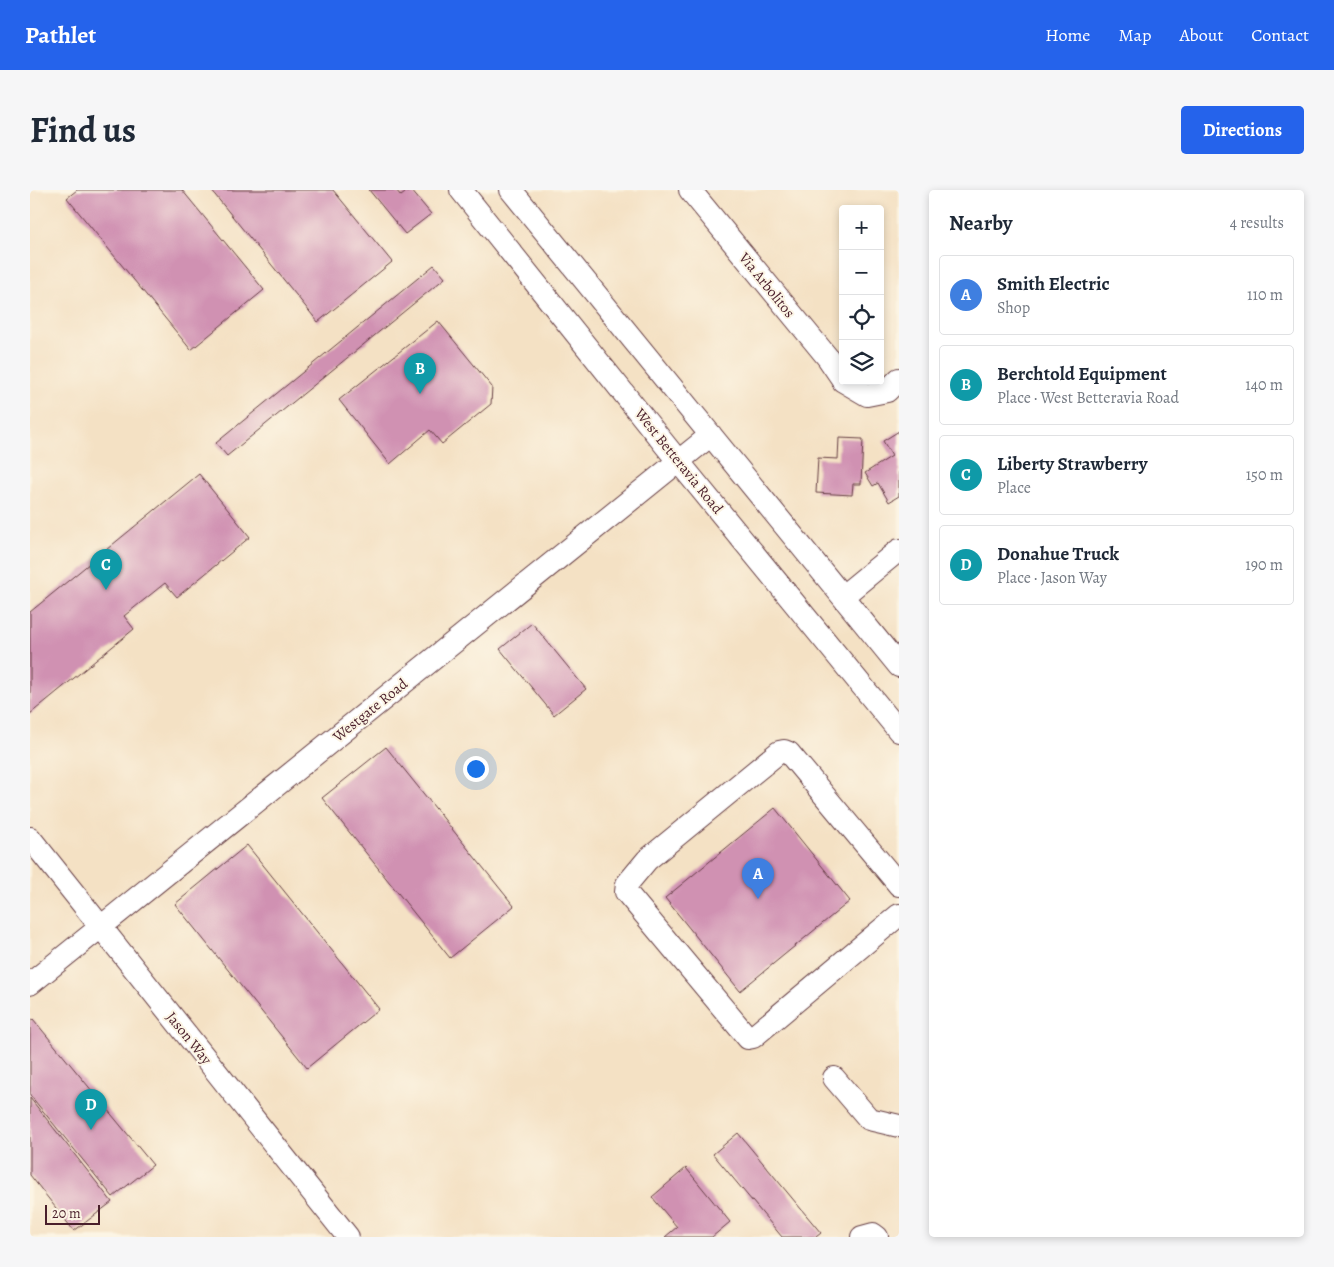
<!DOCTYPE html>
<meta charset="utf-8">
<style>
:root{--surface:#fff;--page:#f6f6f7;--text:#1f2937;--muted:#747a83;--line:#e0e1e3;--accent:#2563eb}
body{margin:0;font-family:Alegreya,serif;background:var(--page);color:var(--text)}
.controls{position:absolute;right:15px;top:15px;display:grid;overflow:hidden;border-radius:5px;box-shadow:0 2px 8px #0003}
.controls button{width:45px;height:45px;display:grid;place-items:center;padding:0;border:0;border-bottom:1px solid var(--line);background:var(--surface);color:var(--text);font:25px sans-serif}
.scale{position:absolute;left:15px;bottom:12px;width:55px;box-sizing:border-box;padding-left:5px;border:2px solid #4a1f2b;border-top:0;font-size:14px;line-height:18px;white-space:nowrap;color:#4a1f2b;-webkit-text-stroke:4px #fcf5e5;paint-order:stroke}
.you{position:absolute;left:445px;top:578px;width:18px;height:18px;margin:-12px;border:4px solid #fff;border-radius:50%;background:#1a73e8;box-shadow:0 0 0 8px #1a73e833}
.badge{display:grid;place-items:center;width:32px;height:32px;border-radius:50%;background:var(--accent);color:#fff;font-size:16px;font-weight:700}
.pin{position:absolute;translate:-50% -41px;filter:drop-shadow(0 1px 2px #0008)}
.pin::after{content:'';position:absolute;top:26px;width:18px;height:15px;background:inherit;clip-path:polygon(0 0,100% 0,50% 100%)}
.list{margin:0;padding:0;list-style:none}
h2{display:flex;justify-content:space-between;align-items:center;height:65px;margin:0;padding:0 20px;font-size:21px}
h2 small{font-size:16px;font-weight:400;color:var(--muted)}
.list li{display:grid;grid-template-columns:32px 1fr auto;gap:15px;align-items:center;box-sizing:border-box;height:80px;margin:0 10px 10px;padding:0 10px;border:1px solid var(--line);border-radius:5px}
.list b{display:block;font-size:19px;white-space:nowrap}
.list p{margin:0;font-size:16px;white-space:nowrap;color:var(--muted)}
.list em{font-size:16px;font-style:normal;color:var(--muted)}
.icon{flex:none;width:28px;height:28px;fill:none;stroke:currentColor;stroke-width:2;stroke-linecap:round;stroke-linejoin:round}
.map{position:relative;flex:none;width:869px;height:1047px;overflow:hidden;border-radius:5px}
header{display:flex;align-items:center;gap:30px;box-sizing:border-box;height:70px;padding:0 25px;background:var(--accent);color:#fff}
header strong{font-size:24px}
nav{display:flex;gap:28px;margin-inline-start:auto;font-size:18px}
.intro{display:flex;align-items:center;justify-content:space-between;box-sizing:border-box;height:120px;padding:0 30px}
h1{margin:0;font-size:35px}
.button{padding:12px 22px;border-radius:5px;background:var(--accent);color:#fff;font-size:18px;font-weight:700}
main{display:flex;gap:30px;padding:0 30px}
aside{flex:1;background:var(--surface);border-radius:5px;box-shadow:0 2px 8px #0003}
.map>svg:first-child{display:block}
</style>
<header>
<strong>Pathlet</strong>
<nav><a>Home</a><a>Map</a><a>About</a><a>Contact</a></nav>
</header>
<div class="intro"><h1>Find us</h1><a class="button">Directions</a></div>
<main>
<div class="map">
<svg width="869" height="1047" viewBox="0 0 869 1047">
<rect width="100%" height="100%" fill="#fcf5e5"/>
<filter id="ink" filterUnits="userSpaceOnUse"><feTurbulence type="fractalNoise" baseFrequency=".02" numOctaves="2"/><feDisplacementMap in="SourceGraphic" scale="10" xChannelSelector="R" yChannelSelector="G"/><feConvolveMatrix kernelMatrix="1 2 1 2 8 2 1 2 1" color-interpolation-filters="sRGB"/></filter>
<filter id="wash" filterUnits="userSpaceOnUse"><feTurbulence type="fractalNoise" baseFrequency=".0096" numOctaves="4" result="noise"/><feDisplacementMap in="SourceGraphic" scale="20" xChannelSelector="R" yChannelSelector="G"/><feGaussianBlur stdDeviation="1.12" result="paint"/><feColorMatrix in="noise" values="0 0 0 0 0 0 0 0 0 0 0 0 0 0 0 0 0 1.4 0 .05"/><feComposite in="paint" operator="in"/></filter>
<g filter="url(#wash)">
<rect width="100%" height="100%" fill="#f4e1c4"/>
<g id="blocks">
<path fill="#d091b2" d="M47 0H152L234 100 161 160 37 8Z
M181 0H303L362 72 288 132Z
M339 0H366L371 6 379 0H381L401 24 375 44Z
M404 75 415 88 197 266 186 253Z
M408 131 462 197 461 214 412 254 400 240 360 274 309 210Z
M869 241V306L859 312 848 293 843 296 835 283 862 266 853 251Z
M809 248 833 249 831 294H823L822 305 786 303 788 268 808 269Z
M169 284 220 347 147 407 135 393 94 426 104 439 0 524V422Z
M502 433 556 499 524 525 470 459Z
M356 557 484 716 420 768 292 608Z
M745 618 820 711 710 801 635 708Z
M217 655 349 819 277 878 145 714Z
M3 829 123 975 83 1007 0 905V831Z
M0 908 82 1012 44 1041 0 985Z
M708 943 791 1043 786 1047H752L683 964Z
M656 978 700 1032 682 1047H635L647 1037 622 1007Z"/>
</g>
</g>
<g filter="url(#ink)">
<use href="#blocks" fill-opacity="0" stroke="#643c42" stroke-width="1"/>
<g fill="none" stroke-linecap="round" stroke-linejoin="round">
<defs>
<path id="minor" d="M431 0 648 271 869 541
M481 0 869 476
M660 0 798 168 813 190
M813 191 837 205 857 201 869 189
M813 406 869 360
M0 648 318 1047
M869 695 759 563 754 561 749 562 617 670 597 694 596 702 718 848 723 847 869 725
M0 794 681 245
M804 888 839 929 869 936
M832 1047 843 1044 847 1047"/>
</defs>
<use href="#minor" stroke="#643c42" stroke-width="24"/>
<use href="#minor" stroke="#fff" stroke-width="22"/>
</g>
</g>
<g text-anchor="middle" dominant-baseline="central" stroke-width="4" stroke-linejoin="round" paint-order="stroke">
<g font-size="15" fill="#4a1f2b" stroke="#fcf5e5">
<text transform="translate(737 95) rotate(51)">Via Arbolitos</text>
<text transform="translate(649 271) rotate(51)">West Betteravia Road</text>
<text transform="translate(340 520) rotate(-39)">Westgate Road</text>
<text transform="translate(159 848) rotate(51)">Jason Way</text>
</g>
</g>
</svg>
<div class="controls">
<button>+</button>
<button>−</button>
<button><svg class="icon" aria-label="locate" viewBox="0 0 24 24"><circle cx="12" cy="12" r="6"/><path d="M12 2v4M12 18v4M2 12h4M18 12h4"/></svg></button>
<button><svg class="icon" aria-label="layers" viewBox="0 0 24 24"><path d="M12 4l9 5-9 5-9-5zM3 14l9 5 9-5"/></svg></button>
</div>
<div class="scale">20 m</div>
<div class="you"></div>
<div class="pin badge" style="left:728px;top:709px;background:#3f7fe0">A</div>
<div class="pin badge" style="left:390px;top:204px;background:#0f9aa8">B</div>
<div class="pin badge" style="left:76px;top:400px;background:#0f9aa8">C</div>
<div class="pin badge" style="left:61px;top:940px;background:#0f9aa8">D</div>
</div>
<aside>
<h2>Nearby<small>4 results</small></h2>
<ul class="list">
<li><span class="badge" style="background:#3f7fe0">A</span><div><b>Smith Electric</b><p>Shop</p></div><em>110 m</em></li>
<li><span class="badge" style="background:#0f9aa8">B</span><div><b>Berchtold Equipment</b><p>Place · West Betteravia Road</p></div><em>140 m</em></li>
<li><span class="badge" style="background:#0f9aa8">C</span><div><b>Liberty Strawberry</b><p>Place</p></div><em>150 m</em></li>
<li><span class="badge" style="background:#0f9aa8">D</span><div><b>Donahue Truck</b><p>Place · Jason Way</p></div><em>190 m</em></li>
</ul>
</aside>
</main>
